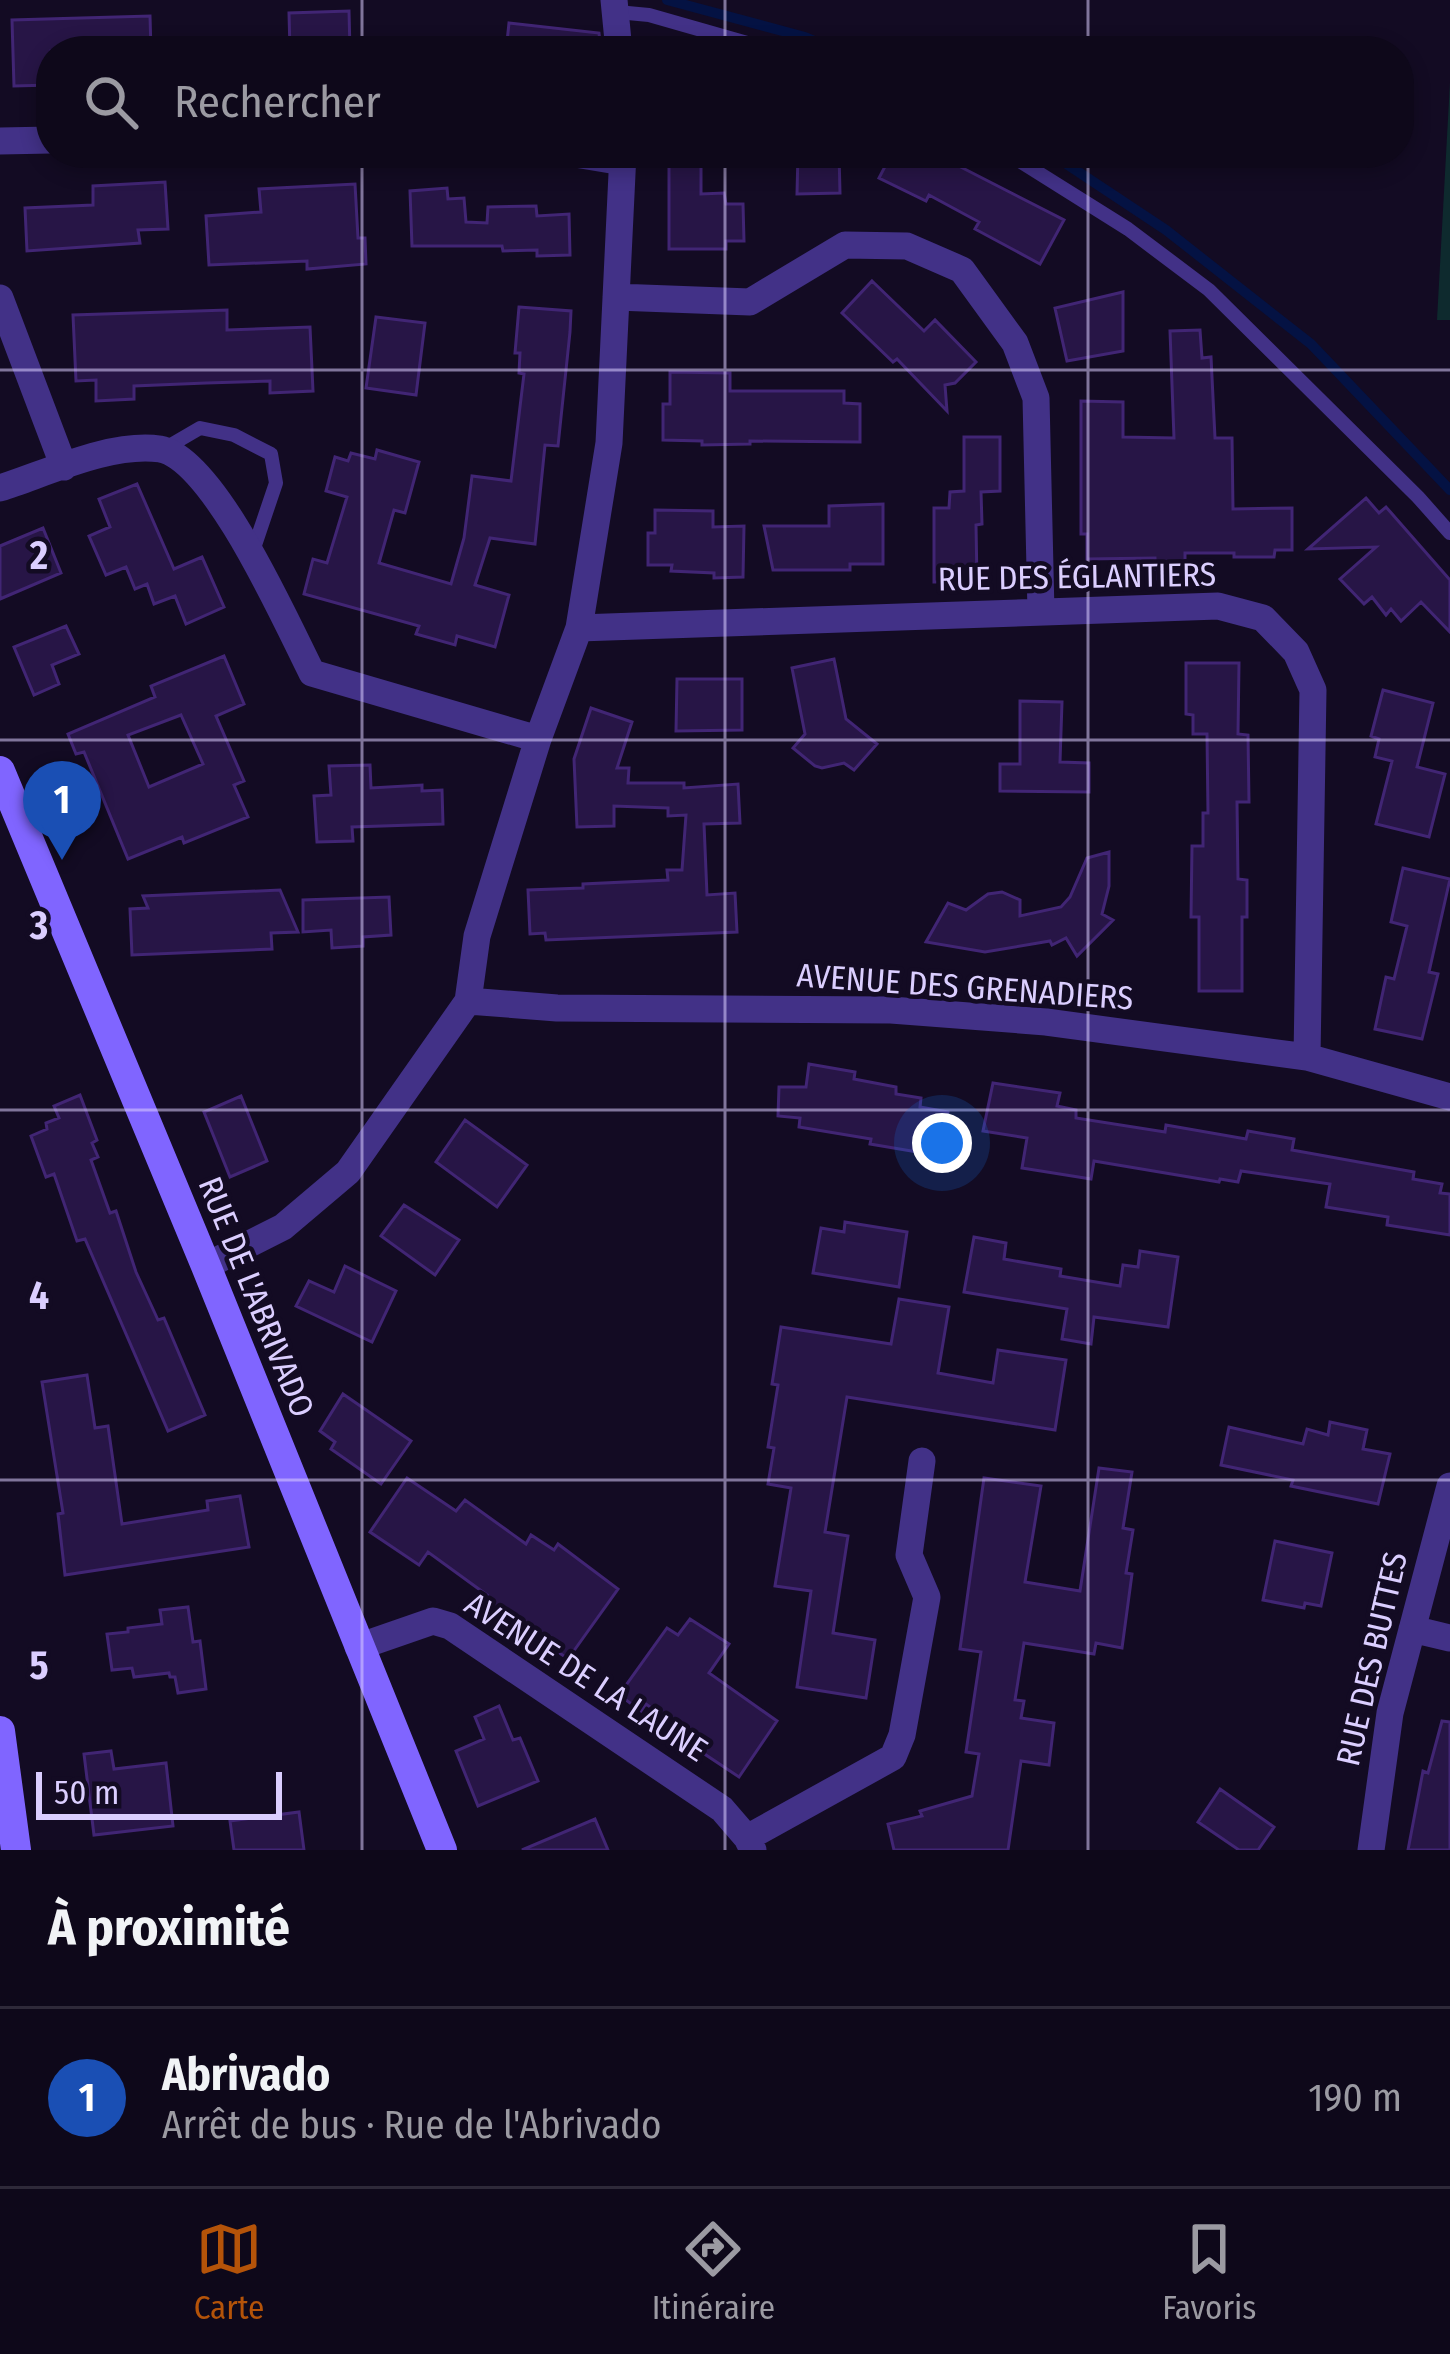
<!DOCTYPE html>
<html lang="fr">
<meta charset="utf-8">
<style>
:root{--surface:#0e081a;--page:#1c1627;--text:#f1f3f6;--muted:#9b9aa2;--line:#2e2939;--accent:#b45309}
body{margin:0;font-family:"Fira Sans Condensed",sans-serif;background:var(--page);color:var(--text)}
.scale{position:absolute;left:36px;bottom:30px;width:246px;box-sizing:border-box;padding-left:12px;border:6px solid #dbceff;border-top:0;font-size:33px;line-height:42px;white-space:nowrap;color:#dbceff;-webkit-text-stroke:9px #130b23;paint-order:stroke}
.you{position:absolute;left:942px;top:1143px;width:42px;height:42px;margin:-30px;border:9px solid #fff;border-radius:50%;background:#1a73e8;box-shadow:0 0 0 18px #1a73e833}
.badge{display:grid;place-items:center;width:78px;height:78px;border-radius:50%;background:var(--accent);color:#fff;font-size:39px;font-weight:700}
.pin{position:absolute;translate:-50% -99px;filter:drop-shadow(0 3px 6px #0008)}
.pin::after{content:'';position:absolute;top:63px;width:42px;height:36px;background:inherit;clip-path:polygon(0 0,100% 0,50% 100%)}
.list{margin:0;padding:0;list-style:none}
h2{display:flex;justify-content:space-between;align-items:center;height:156px;margin:0;padding:0 48px;font-size:51px}
h2 small{font-size:39px;font-weight:400;color:var(--muted)}
.list li{display:grid;grid-template-columns:78px 1fr auto;gap:36px;align-items:center;box-sizing:border-box;height:180px;padding:0 48px;border-top:3px solid var(--line)}
.list b{display:block;font-size:45px;white-space:nowrap}
.list p{margin:0;font-size:39px;white-space:nowrap;color:var(--muted)}
.list em{font-size:39px;font-style:normal;color:var(--muted)}
.icon{flex:none;width:66px;height:66px;fill:none;stroke:currentColor;stroke-width:2;stroke-linecap:round;stroke-linejoin:round}
.map{position:relative;flex:none;width:1450px;height:1850px;overflow:hidden}
.search{position:absolute;background:var(--surface);box-shadow:0 6px 18px #0003;left:36px;right:36px;top:36px;height:132px;display:flex;align-items:center;gap:30px;box-sizing:border-box;padding:0 42px;border-radius:48px;color:var(--muted);font-size:45px}
.sheet{height:336px;background:var(--surface)}
nav{display:flex;justify-content:space-around;align-items:center;box-sizing:border-box;height:168px;border-top:3px solid var(--line);background:var(--surface);font-size:33px;color:var(--muted)}
nav a{display:grid;justify-items:center;gap:6px}
nav .on{color:var(--accent)}
.map>svg:first-child{display:block}
</style>
<div class="map">
<svg width="1450" height="1850" viewBox="0 0 1450 1850">
<rect width="100%" height="100%" fill="#130b23"/>
<path fill="#0e2a2e" d="M1450 82V320H1437Z"/>
<g fill="none" stroke-linecap="round" stroke-linejoin="round">
<path stroke="#041243" stroke-width="10" d="M667 0 805 37 838 51
M1050 153 1166 230 1311 344 1450 490"/>
</g>
<path fill="#271546" stroke="#412574" stroke-width="3" fill-rule="evenodd" d="M349 11 350 51H290L289 13Z
M150 16 151 51H51V85L14 86 12 20Z
M509 23 599 33 601 51H506Z
M669 153H701V194L724 193 726 204H743L744 241H726V249H669Z
M798 153H839L840 193 797 194Z
M892 153H924L945 164 947 160 1064 220 1040 264 975 229 979 222 929 195 926 201 879 178Z
M165 182 168 229 138 230 140 243 27 251 25 208 93 205V186Z
M355 184 358 238H365L366 264 307 269V261L209 265 206 216 261 212 259 189Z
M447 188 448 199 464 198 466 222 487 223 488 207 536 206 537 216 569 214 570 255 537 256V250L503 251 502 246H412L410 191Z
M872 281 924 331 935 320 976 362 955 383 945 385 947 411 897 359 893 362 842 313Z
M1123 292V351L1067 361 1055 308Z
M519 307 571 311 570 332 558 446 545 445 535 544 490 538 475 585 509 595 495 647 457 636 455 645 416 634 419 626 304 594 313 559 327 563 347 497 326 491 335 457 348 461 351 453 375 459 377 450 419 462 405 513 394 510 379 563 451 584 464 538 472 476 511 481 524 374 519 373 520 353H515Z
M227 310V330L310 327 313 391 270 393V381L206 383 134 386V399L96 401V380L76 381 73 315Z
M376 317 425 323 416 395 366 388Z
M1200 330 1202 358 1211 357 1215 438H1232L1233 509 1292 508V550H1275L1274 557H1234V553H1185V578L1156 579 1155 558 1087 559V534H1081V401L1123 402V437L1174 438 1170 331Z
M670 372 730 373V391H844V403L860 404V442L750 441V444L702 445V441L663 440V404H670Z
M964 437H1000V491L981 492 982 524 976 525 977 582H934V508H949L950 492 964 491Z
M137 484 174 569 202 557 224 607 186 624 175 596 154 604 147 584 135 589 126 567 106 575 89 536 110 527 99 499Z
M1366 498 1379 513 1386 507 1450 580V632L1421 602 1401 621 1391 609 1386 615 1372 597 1364 604 1340 579 1376 547 1308 549Z
M883 504V564H850V570H773L764 526H829V506Z
M655 510 713 511V527L744 526 743 577 714 578V573L671 571 672 565H648V533H655Z
M43 528 61 573 0 599V546Z
M66 626 79 654 52 665 59 684 34 695 14 647Z
M224 656 244 704 216 716 244 781 234 785 248 817 184 843 182 837 128 859 84 752 76 754 68 734 155 697 151 686ZM181 715 203 764 149 787 128 735Z
M834 659 846 719 877 744 854 770 844 763 822 768 815 766 793 748 805 734 792 668Z
M1186 663H1239L1238 734 1248 735 1249 802H1237L1238 879 1247 880V917H1242V991H1199V917H1191L1192 846H1203V813H1208L1207 734H1193V715L1186 714Z
M677 679H742V730L676 731Z
M1383 690 1433 703 1417 767 1445 774 1429 837 1376 824 1392 761 1375 757 1379 739 1371 736Z
M1020 701 1062 702 1060 762 1089 763V792L1000 791V764H1020Z
M591 708 632 722 617 768H629L628 783H684V788L738 784 740 823 704 824 707 895 735 893 737 932 546 940 545 933 530 934 528 890 583 888V884L668 880 667 870H682L686 815 668 816V808L614 806V826L577 827 574 759Z
M370 765 371 788 422 785V791L442 790 443 824 352 827 353 841 317 842 314 796 331 795 329 766Z
M1109 852V886L1102 914 1113 920 1077 956 1066 938 1052 945 1050 941 985 952 926 942 948 903 966 910 988 894 1002 892 1020 900V916L1061 907 1070 897 1087 858Z
M1403 868 1450 879 1429 972 1438 974 1422 1039 1375 1029 1386 977 1394 979 1407 926 1391 922Z
M280 890 298 932 271 933 272 949 132 955 130 909 148 908 143 896Z
M389 897 391 935 363 937V946L332 948 331 930 303 932V900Z
M809 1064 855 1072 854 1079 896 1087V1094L921 1098 920 1107 948 1112 941 1156 870 1144 871 1139 799 1127 800 1118 778 1116 779 1087H806Z
M993 1083 1060 1093 1057 1106 1076 1110V1118L1165 1132 1166 1125 1246 1139 1248 1131 1294 1139 1292 1150 1414 1172 1413 1179 1442 1184 1440 1193 1450 1194V1235L1387 1225 1388 1217 1326 1207 1330 1184 1241 1171 1238 1182 1220 1179 1219 1182 1094 1161 1091 1179 1022 1168 1027 1138 983 1131Z
M80 1095 97 1140 92 1143 98 1157 91 1160 110 1213 116 1211 136 1272 158 1320 164 1318 205 1415 168 1431 85 1239 77 1241 54 1174 46 1177 31 1136 47 1129 46 1123 59 1118 54 1106Z
M241 1096 267 1161 230 1177 204 1112Z
M465 1120 527 1165 497 1207 436 1162Z
M404 1205 459 1240 435 1275 381 1236Z
M845 1222 907 1232 899 1287 813 1273 821 1228 844 1232Z
M974 1237 1006 1243 1004 1259 1061 1269 1060 1276 1120 1286 1123 1265 1138 1267 1140 1251 1178 1257 1168 1327 1094 1317 1091 1344 1062 1339 1067 1309 964 1292Z
M345 1266 396 1291 372 1342 296 1306 309 1281 334 1292Z
M899 1299 949 1307 938 1373 993 1383 998 1350 1066 1360 1055 1430 847 1397 825 1532 848 1536 833 1633 875 1640 866 1698 797 1687 811 1591 775 1586 791 1488 768 1484 774 1448 768 1447 778 1385 772 1384 781 1327 891 1344Z
M87 1375 95 1428 108 1426 122 1524 208 1510 207 1501 240 1496 249 1547 65 1575 58 1514 63 1513 42 1382Z
M343 1394 411 1441 381 1484 331 1449 335 1442 320 1431Z
M1330 1422 1367 1430 1363 1449 1390 1454 1378 1504 1291 1486 1293 1480 1221 1465 1229 1427 1303 1444 1307 1429 1328 1435Z
M1099 1468 1132 1472 1123 1528 1133 1530 1126 1573 1132 1574 1122 1648 1096 1643 1094 1654 1024 1643 1015 1700 1024 1701 1021 1718 1054 1723 1049 1765 1021 1761 1008 1850H894L888 1824 922 1816 920 1811 972 1796 979 1754 966 1752 981 1652 960 1649 984 1478 1041 1486 1025 1582 1080 1591Z
M407 1478 456 1511 465 1500 526 1544 531 1535 554 1550 558 1544 618 1589 568 1659 484 1600 487 1595 428 1552 419 1565 370 1532Z
M1275 1541 1332 1553 1321 1606 1305 1603 1304 1608 1263 1600Z
M188 1607 193 1642 200 1641 206 1689 178 1693 175 1677H170L169 1673 134 1677 132 1668 112 1670 107 1634 128 1632V1628L162 1624 160 1610Z
M690 1619 729 1644 709 1673 777 1721 739 1777 700 1751 704 1745 646 1704 641 1711 619 1695 667 1628 678 1635Z
M499 1706 513 1740 520 1738 538 1781 478 1806 456 1751 484 1739 475 1717Z
M1442 1721 1450 1722V1850H1408L1423 1771 1428 1773Z
M111 1751 114 1769 166 1763 173 1826 94 1835 84 1754Z
M1220 1789 1274 1827 1258 1850H1239L1198 1822Z
M299 1812 304 1850H234L230 1821Z
M595 1819 608 1850H522Z"/>
<g fill="none" stroke-linecap="round" stroke-linejoin="round">
<path stroke="#423187" stroke-width="14" d="M617 12 649 15 775 51
M1007 153 1128 229 1209 290 1418 497 1450 533
M164 449 200 428 234 435 271 454 276 483 253 551"/>
<path stroke="#423187" stroke-width="27" d="M614 0 619 51
M0 141 51 140
M569 153 623 162
M616 297 750 302 845 245 907 246 962 270 1015 343 1036 398 1041 612
M0 298 64 467
M0 488C47 473 111 442 160 449 214 458 287 624 312 673L538 739
M579 628 1218 606 1263 618 1296 652 1313 690 1307 1057
M468 1001 557 1008 891 1010 1046 1022 1307 1057 1450 1097
M206 1266 283 1227 348 1172 468 1001 477 936 538 739 579 628 609 443 623 153
M1412 1629 1450 1638
M358 1647 433 1621 450 1626 722 1809 747 1838 753 1850
M747 1838 893 1757 902 1735 927 1597 909 1555 922 1461
M1371 1850 1390 1713 1450 1486"/>
<path stroke="#8065ff" stroke-width="30" d="M0 771 206 1266 442 1850
M0 1731 16 1850"/>
</g>
<path fill="none" stroke="#dbceff" stroke-width="3" stroke-opacity="0.55" d="M362 0V51M725 0V51M1088 0V51M362 153V1850M725 153V1850M1088 153V1850M0 370H1450M0 740H1450M0 1110H1450M0 1480H1450"/>
<g text-anchor="middle" dominant-baseline="central" stroke-width="9" stroke-linejoin="round" paint-order="stroke">
<g font-size="33" fill="#dbceff" stroke="#130b23">
<text transform="translate(1077 577) rotate(-1)">RUE DES ÉGLANTIERS</text>
<text transform="translate(965 987) rotate(4)">AVENUE DES GRENADIERS</text>
<text transform="translate(256 1297) rotate(68)">RUE DE L'ABRIVADO</text>
<text transform="translate(1372 1659) rotate(-77)">RUE DES BUTTES</text>
<text transform="translate(586 1677) rotate(33)">AVENUE DE LA LAUNE</text>
</g>
</g>
<g font-size="39" text-anchor="middle" font-weight="bold" fill="#dbceff" stroke="#130b23" stroke-width="9" stroke-linejoin="round" paint-order="stroke">
<text x="39" y="569">2</text>
<text x="39" y="939">3</text>
<text x="39" y="1309">4</text>
<text x="39" y="1679">5</text>
</g>
</svg>
<div class="scale">50 m</div>
<div class="you"></div>
<div class="pin badge" style="left:62px;top:860px;background:#1a4fb4">1</div>
<div class="search"><svg class="icon" aria-label="search" viewBox="0 0 24 24"><circle cx="10" cy="10" r="6"/><path d="M15 15l6 6"/></svg>Rechercher</div>
</div>
<section class="sheet">
<h2>À proximité<small></small></h2>
<ul class="list">
<li><span class="badge" style="background:#1a4fb4">1</span><div><b>Abrivado</b><p>Arrêt de bus · Rue de l'Abrivado</p></div><em>190 m</em></li>
</ul>
</section>
<nav>
<a class="on"><svg class="icon" aria-label="map" viewBox="0 0 24 24"><path d="M3 6l6-2 6 2 6-2v14l-6 2-6-2-6 2zM9 4v14M15 6v14"/></svg>Carte</a>
<a><svg class="icon" aria-label="directions" viewBox="0 0 24 24"><path d="M12 3l9 9-9 9-9-9zM9 14v-3h6M13 9l2 2-2 2"/></svg>Itinéraire</a>
<a><svg class="icon" aria-label="saved" viewBox="0 0 24 24"><path d="M7 4h10v16l-5-4-5 4z"/></svg>Favoris</a>
</nav>
